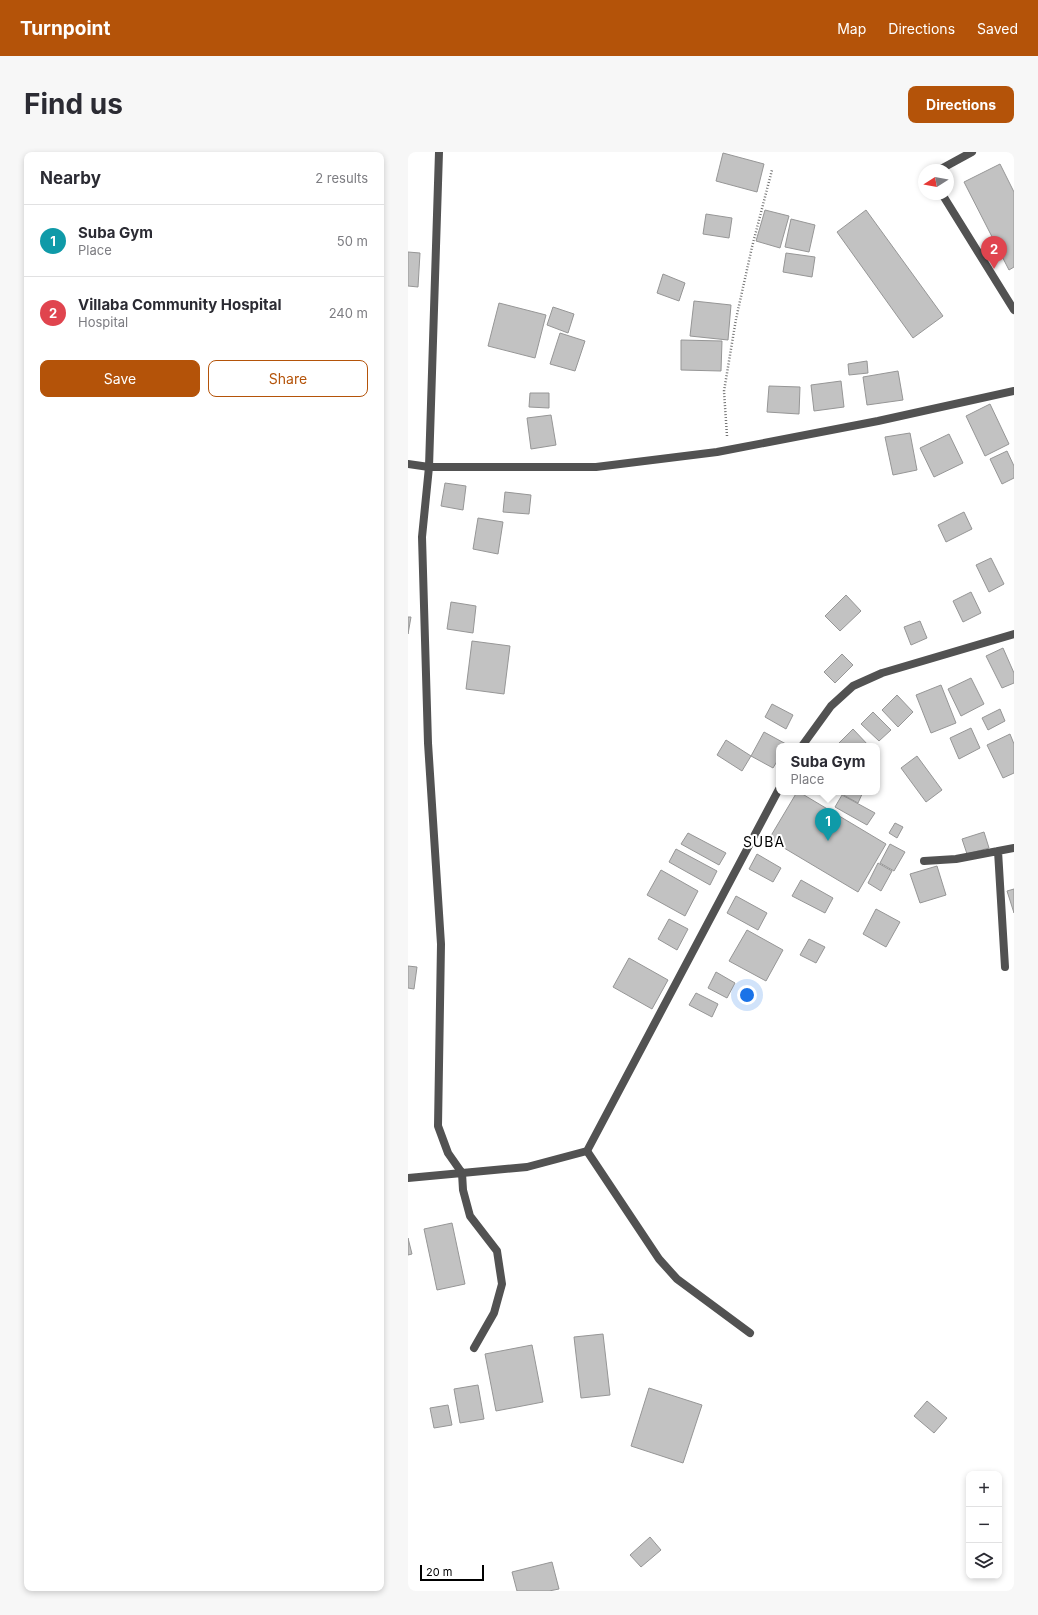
<!DOCTYPE html>
<meta charset="utf-8">
<style>
:root{--surface:#fff;--page:#f7f7f7;--text:#2b2b33;--muted:#7c7c81;--line:#e1e1e2;--accent:#b45309}
body{margin:0;font-family:Inter,sans-serif;background:var(--page);color:var(--text)}
.controls{position:absolute;right:12px;bottom:12px;display:grid;overflow:hidden;border-radius:8px;box-shadow:0 2px 6px #0003}
.controls button{width:36px;height:36px;display:grid;place-items:center;padding:0;border:0;border-bottom:1px solid var(--line);background:var(--surface);color:var(--text);font:20px sans-serif}
.compass{position:absolute;left:510px;top:12px;width:36px;height:36px;border-radius:50%;background:var(--surface);box-shadow:0 2px 6px #0003;rotate:259deg}
.scale{position:absolute;left:12px;bottom:10px;width:64px;box-sizing:border-box;padding-left:4px;border:2px solid #000;border-top:0;font-size:11px;line-height:14px;white-space:nowrap;color:#000;-webkit-text-stroke:3px #fff;paint-order:stroke}
.you{position:absolute;left:339px;top:843px;width:14px;height:14px;margin:-10px;border:3px solid #fff;border-radius:50%;background:#1a73e8;box-shadow:0 0 0 6px #1a73e833}
.badge{display:grid;place-items:center;width:26px;height:26px;border-radius:50%;background:var(--accent);color:#fff;font-size:13px;font-weight:700}
.pin{position:absolute;translate:-50% -33px;filter:drop-shadow(0 1px 2px #0008)}
.pin::after{content:'';position:absolute;top:21px;width:14px;height:12px;background:inherit;clip-path:polygon(0 0,100% 0,50% 100%)}
.popup{position:absolute;left:368px;top:591px;width:104px;height:52px;box-sizing:border-box;display:grid;place-content:center;border-radius:8px;background:var(--surface);filter:drop-shadow(0 1px 3px #0005);font-size:13px;white-space:nowrap;color:var(--muted)}
.popup b{font-size:15px;color:var(--text)}
.popup::after{content:'';position:absolute;left:50%;top:100%;margin-left:-8px;border:8px solid transparent;border-top-color:var(--surface)}
.list{margin:0;padding:0;list-style:none}
h2{display:flex;justify-content:space-between;align-items:center;height:52px;margin:0;padding:0 16px;font-size:17px}
h2 small{font-size:13px;font-weight:400;color:var(--muted)}
.list li{display:grid;grid-template-columns:26px 1fr auto;gap:12px;align-items:center;box-sizing:border-box;height:72px;padding:0 16px;border-top:1px solid var(--line)}
.list b{display:block;font-size:15px;white-space:nowrap}
.list p{margin:0;font-size:13px;white-space:nowrap;color:var(--muted)}
.list em{font-size:13px;font-style:normal;color:var(--muted)}
.actions{display:flex;gap:8px;padding:12px 16px}
.actions a{flex:1;padding:9px 0;border:1px solid var(--accent);border-radius:8px;text-align:center;font-size:14px;color:var(--accent)}
.actions .main{background:var(--accent);color:#fff}
.icon{flex:none;width:22px;height:22px;fill:none;stroke:currentColor;stroke-width:2;stroke-linecap:round;stroke-linejoin:round}
.map{position:relative;flex:none;width:606px;height:1439px;overflow:hidden;border-radius:8px}
header{display:flex;align-items:center;gap:24px;box-sizing:border-box;height:56px;padding:0 20px;background:var(--accent);color:#fff}
header strong{font-size:19px}
nav{display:flex;gap:22px;margin-inline-start:auto;font-size:14px}
.intro{display:flex;align-items:center;justify-content:space-between;box-sizing:border-box;height:96px;padding:0 24px}
h1{margin:0;font-size:28px}
.button{padding:10px 18px;border-radius:8px;background:var(--accent);color:#fff;font-size:14px;font-weight:700}
main{display:flex;gap:24px;padding:0 24px}
aside{flex:1;background:var(--surface);border-radius:8px;box-shadow:0 2px 6px #0003}
.map>svg:first-child{display:block}
</style>
<header>
<strong>Turnpoint</strong>
<nav><a>Map</a><a>Directions</a><a>Saved</a></nav>
</header>
<div class="intro"><h1>Find us</h1><a class="button">Directions</a></div>
<main>
<aside>
<h2>Nearby<small>2 results</small></h2>
<ul class="list">
<li><span class="badge" style="background:#0f9aa8">1</span><div><b>Suba Gym</b><p>Place</p></div><em>50 m</em></li>
<li><span class="badge" style="background:#e0444e">2</span><div><b>Villaba Community Hospital</b><p>Hospital</p></div><em>240 m</em></li>
</ul>
<div class="actions"><a class="main">Save</a><a>Share</a></div>
</aside>
<div class="map">
<svg width="606" height="1439" viewBox="0 0 606 1439">
<rect width="100%" height="100%" fill="#fff"/>
<path fill="#c2c2c2" stroke="#969696" d="M315 1 356 12 349 40 308 29Z
M592 12 606 40V115L601 118 556 30Z
M357 58 381 64 372 96 348 89Z
M458 58 535 164 505 186 429 80Z
M298 62 324 66 321 86 295 82Z
M383 67 407 73 401 100 377 95Z
M0 100 12 101 10 135 0 134Z
M378 101 407 105 404 125 375 120Z
M255 122 277 131 271 149 249 141Z
M286 149 323 153 320 188 282 184Z
M91 151 138 163 127 206 80 194Z
M145 155 166 162 160 181 139 173Z
M152 181 177 189 167 219 142 212Z
M273 188 314 189 313 219 273 218Z
M459 209 460 221 441 223 440 212Z
M490 219 495 248 459 253 455 225Z
M433 229 436 255 406 259 403 233Z
M361 234 392 235 391 262 359 260Z
M122 241H141V256L121 255Z
M582 252 601 292 577 304 558 264Z
M143 263 148 293 123 297 119 266Z
M502 281 509 318 485 323 477 285Z
M541 282 555 311 526 325 512 296Z
M599 299 606 314V326L594 332 582 307Z
M37 331 58 334 55 358 33 354Z
M97 340 123 343 121 362 95 360Z
M556 360 564 377 538 390 530 373Z
M70 366 95 370 90 402 65 397Z
M583 406 596 432 581 440 568 413Z
M563 440 573 461 555 470 545 449Z
M438 443 453 459 432 479 417 464Z
M43 450 68 454 65 481 39 477Z
M0 465H3L0 482Z
M512 469 519 486 503 493 496 475Z
M64 489 102 494 96 542 58 537Z
M595 496 606 521V531L594 536 578 504Z
M434 502 445 513 427 531 416 520Z
M563 526 576 552 553 564 540 537Z
M533 533 548 571 523 581 508 543Z
M489 543 505 560 490 575 474 558Z
M364 552 385 563 378 577 357 565Z
M592 557 597 569 580 578 574 566Z
M465 560 483 578 471 589 453 572Z
M563 576 572 596 551 607 542 586Z
M445 577 461 594H430L429 593Z
M356 580 378 592 377 594H371V606L365 616 343 604Z
M602 582 606 592V621L595 626 579 593Z
M318 588 343 604 334 619 309 603Z
M509 604 534 638 518 650 493 616Z
M389 640H391L478 692 450 740 361 687Z
M430 640H455L450 651Z
M434 643 467 661 459 673 427 655Z
M487 671 495 675 489 686 481 681Z
M576 680 581 696 559 702 554 687Z
M280 681 318 701 311 713 273 692Z
M482 692 497 700 486 719 472 711Z
M268 697 309 719 302 733 261 710Z
M349 702 373 716 365 730 341 717Z
M470 711 484 719 473 739 460 731Z
M529 714 538 743 512 751 502 722Z
M253 718 290 739 277 764 239 743Z
M393 728 425 746 417 761 384 744Z
M606 737V761L599 739Z
M328 744 359 761 350 778 319 761Z
M468 757 492 770 478 795 455 782Z
M261 767 280 777 269 798 250 787Z
M339 778 375 798 358 829 321 809Z
M401 787 417 795 408 811 392 803Z
M221 806 260 828 244 857 205 835Z
M0 814 9 815 6 837 0 836Z
M308 820 327 831 319 846 300 836Z
M288 841 310 852 304 865 281 853Z
M44 1071 57 1132 29 1138 16 1077Z
M0 1086 4 1102 0 1103Z
M195 1182 202 1243 173 1246 166 1185Z
M124 1193 135 1250 88 1259 77 1202Z
M70 1233 76 1267 52 1271 46 1237Z
M241 1236 294 1253 275 1311 223 1294Z
M519 1249 539 1266 526 1281 506 1264Z
M40 1253 44 1273 26 1276 22 1256Z
M242 1385 253 1398 233 1415 222 1403Z
M144 1410 151 1437 141 1439H109L104 1420Z"/>
<g fill="none" stroke-linecap="round" stroke-linejoin="round">
<path stroke="#747474" stroke-width="2.5" stroke-dasharray="1 2" stroke-linecap="butt" d="M319 284 316 239 328 167 344 95 364 18"/>
<path stroke="#525252" stroke-width="8" d="M531 18 564 0
M534 42 606 158"/>
<path stroke="#525252" stroke-width="8" d="M0 312 21 315H188L309 300 470 269 606 239
M590 699 597 815
M516 709 548 707 606 696
M179 999 251 1107 269 1127 342 1181
M0 1026 54 1021 55 1038 62 1064 89 1099 94 1132 86 1161 66 1196"/>
<path stroke="#525252" stroke-width="8" d="M31 0 21 315 14 385 20 591 33 792 30 974 40 1001 54 1021 119 1015 179 999 371 637
M394 594 423 554 445 534 474 521 606 482"/>
</g>
<g text-anchor="middle" dominant-baseline="central" stroke-width="4" stroke-linejoin="round" paint-order="stroke">
<g font-size="14" letter-spacing="1" fill="#000" stroke="#fff">
<text x="356" y="689">SUBA</text>
</g>
</g>
</svg>
<div class="controls">
<button>+</button>
<button>−</button>
<button><svg class="icon" aria-label="layers" viewBox="0 0 24 24"><path d="M12 4l9 5-9 5-9-5zM3 14l9 5 9-5"/></svg></button>
</div>
<svg class="compass" viewBox="-18 -18 36 36"><path d="M0-13l5 13h-10z" fill="#e53935"/><path d="M0 13l5-13h-10z" fill="#7c7c81"/></svg>
<div class="scale">20 m</div>
<div class="you"></div>
<div class="pin badge" style="left:420px;top:689px;background:#0f9aa8">1</div>
<div class="popup"><b>Suba Gym</b>Place</div>
<div class="pin badge" style="left:586px;top:117px;background:#e0444e">2</div>
</div>
</main>
